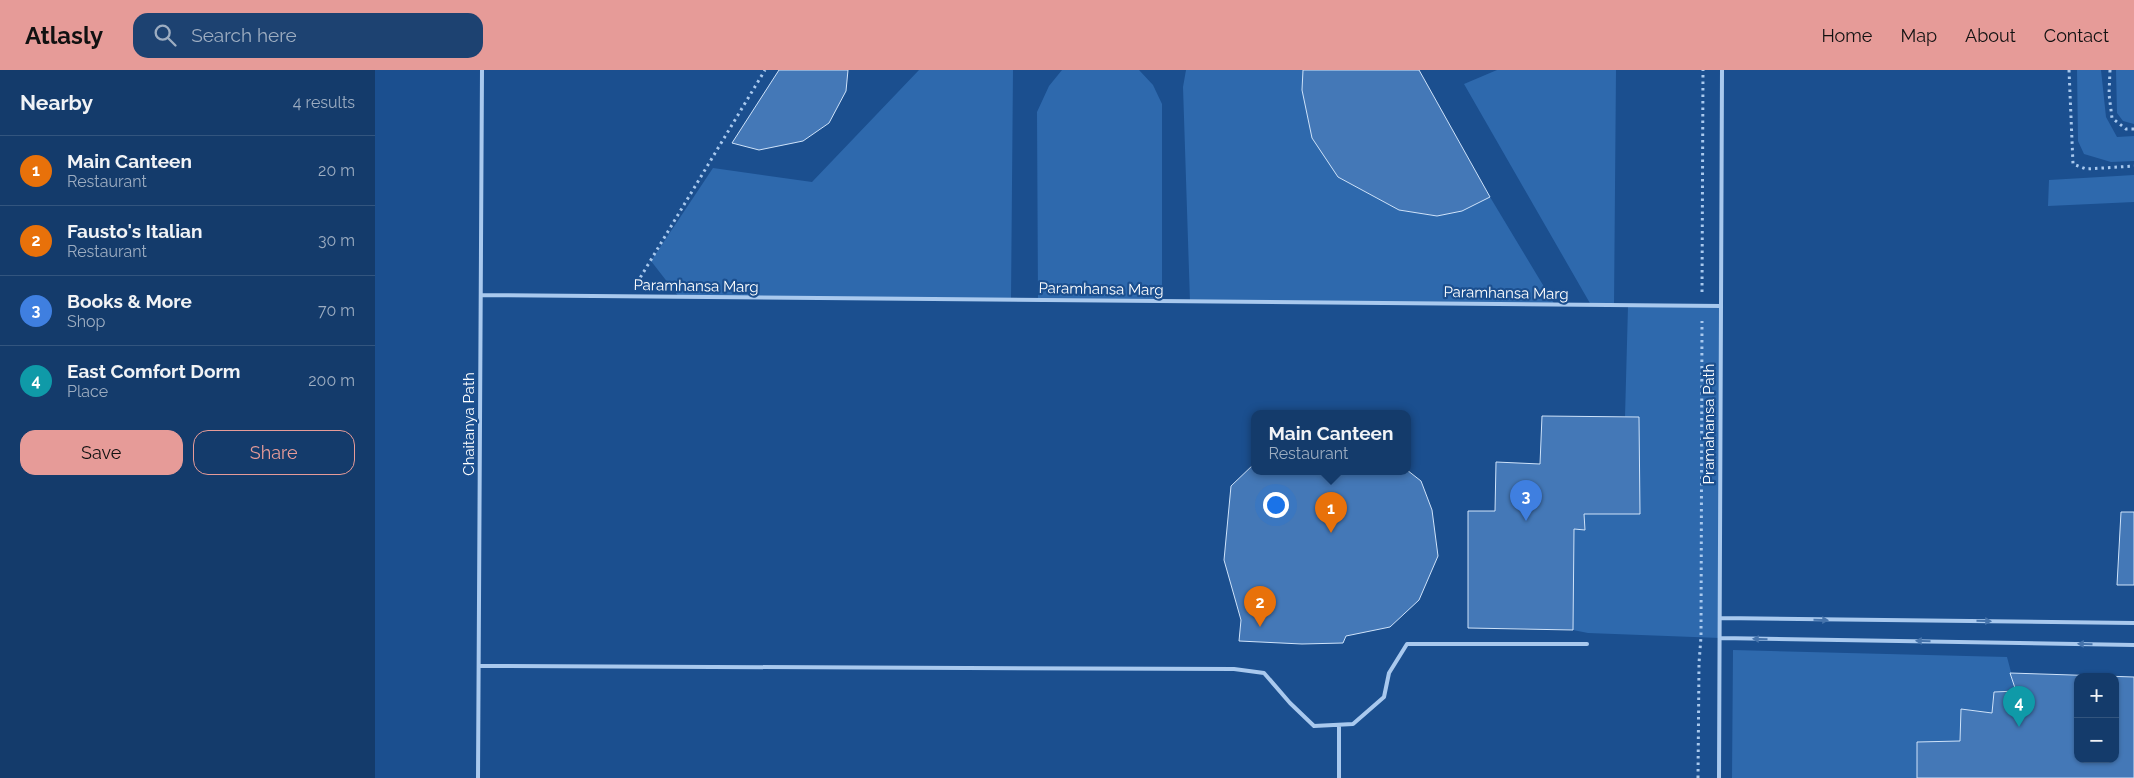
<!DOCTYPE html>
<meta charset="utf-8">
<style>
:root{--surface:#143b6b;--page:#1d4271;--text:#f1f3f6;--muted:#9dadc1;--line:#33557e;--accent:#e69b98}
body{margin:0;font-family:Raleway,sans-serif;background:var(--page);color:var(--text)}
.controls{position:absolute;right:15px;bottom:15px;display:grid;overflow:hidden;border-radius:10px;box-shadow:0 1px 4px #0004}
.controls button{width:45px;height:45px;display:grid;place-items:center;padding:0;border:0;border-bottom:1px solid var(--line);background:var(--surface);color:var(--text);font:25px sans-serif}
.you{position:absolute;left:900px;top:434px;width:18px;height:18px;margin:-12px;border:4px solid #fff;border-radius:50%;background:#1a73e8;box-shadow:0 0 0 8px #1a73e833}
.badge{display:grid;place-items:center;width:32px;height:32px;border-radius:50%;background:var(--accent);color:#fff;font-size:16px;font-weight:700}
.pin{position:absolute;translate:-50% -41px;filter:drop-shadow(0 1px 2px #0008)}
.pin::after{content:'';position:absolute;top:26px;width:18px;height:15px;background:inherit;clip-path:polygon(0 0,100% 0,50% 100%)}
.popup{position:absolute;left:876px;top:340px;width:160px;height:65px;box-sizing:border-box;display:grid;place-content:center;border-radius:10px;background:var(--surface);filter:drop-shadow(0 1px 4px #0005);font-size:16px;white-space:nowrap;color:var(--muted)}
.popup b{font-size:19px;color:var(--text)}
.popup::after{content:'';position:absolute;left:50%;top:100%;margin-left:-10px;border:10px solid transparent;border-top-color:var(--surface)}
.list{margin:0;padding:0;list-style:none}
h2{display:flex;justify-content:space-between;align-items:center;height:65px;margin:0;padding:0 20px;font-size:21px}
h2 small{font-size:16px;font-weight:400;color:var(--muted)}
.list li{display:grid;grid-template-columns:32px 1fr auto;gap:15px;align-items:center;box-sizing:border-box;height:70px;padding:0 20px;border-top:1px solid var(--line)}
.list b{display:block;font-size:19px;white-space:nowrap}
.list p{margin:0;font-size:16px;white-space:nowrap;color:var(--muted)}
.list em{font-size:16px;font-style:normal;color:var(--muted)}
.actions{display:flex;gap:10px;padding:15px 20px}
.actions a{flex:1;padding:11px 0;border:1px solid var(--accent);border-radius:15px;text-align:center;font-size:18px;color:var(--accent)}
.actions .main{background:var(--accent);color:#111}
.icon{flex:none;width:28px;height:28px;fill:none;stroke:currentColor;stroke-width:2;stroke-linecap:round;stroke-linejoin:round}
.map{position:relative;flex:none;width:1759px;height:708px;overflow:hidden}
header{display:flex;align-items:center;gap:30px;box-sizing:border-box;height:70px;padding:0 25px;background:var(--accent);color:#111}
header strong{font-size:24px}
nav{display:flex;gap:28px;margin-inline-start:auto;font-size:18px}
.search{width:350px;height:45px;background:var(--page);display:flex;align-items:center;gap:12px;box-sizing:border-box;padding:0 18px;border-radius:15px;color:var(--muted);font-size:19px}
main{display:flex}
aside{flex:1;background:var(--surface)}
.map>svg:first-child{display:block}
</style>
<header>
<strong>Atlasly</strong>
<div class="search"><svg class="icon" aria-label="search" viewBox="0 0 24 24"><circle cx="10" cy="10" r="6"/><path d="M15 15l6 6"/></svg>Search here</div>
<nav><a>Home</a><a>Map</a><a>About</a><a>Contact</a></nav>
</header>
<main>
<aside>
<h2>Nearby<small>4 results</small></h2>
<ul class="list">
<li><span class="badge" style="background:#e8710a">1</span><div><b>Main Canteen</b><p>Restaurant</p></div><em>20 m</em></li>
<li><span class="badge" style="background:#e8710a">2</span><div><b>Fausto's Italian</b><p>Restaurant</p></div><em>30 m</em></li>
<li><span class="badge" style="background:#3f7fe0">3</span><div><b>Books &amp; More</b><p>Shop</p></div><em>70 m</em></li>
<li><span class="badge" style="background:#0f9aa8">4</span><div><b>East Comfort Dorm</b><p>Place</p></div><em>200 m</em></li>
</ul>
<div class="actions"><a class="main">Save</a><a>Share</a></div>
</aside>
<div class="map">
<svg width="1759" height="708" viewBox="0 0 1759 708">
<rect width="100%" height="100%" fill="#1b4f8f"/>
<path fill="#2e69ad" d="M544 0H638L636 230 304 227 276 191 338 98 437 112Z
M687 0H764L778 15 787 34V231L663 230 662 42 674 16Z
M811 0H928L927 20 963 107 1024 140 1061 146 1093 137 1115 127 1180 235 815 232 808 17Z
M1122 0H1241L1239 236 1216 235 1089 14Z
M1702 0H1726L1731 47 1742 67 1759 66V91L1736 92 1709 84 1703 71Z
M1741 0H1759V54L1748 51 1742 43Z
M1759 105V132L1673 136 1674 110Z
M1253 236H1346L1345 568 1213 563 1198 560 1199 459 1210 460 1209 444 1264 443V347H1250Z
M1358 580 1632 587 1641 621 1619 622 1617 643 1586 639 1585 671 1542 673V708H1357Z"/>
<path fill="#4478b7" stroke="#cfe3fa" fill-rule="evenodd" d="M404 0H473L471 21 454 53 428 71 384 80 357 73Z
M928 0H1044L1115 127 1087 141 1062 146 1024 140 963 107 937 68 927 20Z
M1167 346 1264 347 1265 444H1209L1210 460 1199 459 1198 560 1093 558V441H1120L1121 392 1165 394Z
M880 393V402H1032V400L1046 411 1057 440 1063 486 1044 530 1015 557 971 566 968 573 927 574 864 571 866 550 849 490 856 416Z
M1746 442H1759V515H1742Z
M1635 603 1759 607V708H1542V672L1585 671 1586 639 1617 643 1619 622 1641 621ZM1703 607H1740V689H1703Z"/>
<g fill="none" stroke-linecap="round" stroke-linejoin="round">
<path stroke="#a9c9ee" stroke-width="3" stroke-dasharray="2.5 4" stroke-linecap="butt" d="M1694 0 1698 94 1711 99 1759 96
M1735 0 1734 24 1737 48 1751 59H1759
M262 213 390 0
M1327 222 1328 0
M1323 708 1324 593 1326 567 1327 251"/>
<path stroke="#a9c9ee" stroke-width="4" d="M106 225 1346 236
M1345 548 1759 553
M1345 568 1759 575
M104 596 859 599 889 603 915 633 939 656 978 654 1009 627 1014 603 1032 574H1212
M103 708 107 0
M964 708V655
M1344 708 1347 0"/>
</g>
<defs><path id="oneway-solid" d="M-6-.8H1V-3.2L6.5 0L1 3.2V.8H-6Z" transform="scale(1.25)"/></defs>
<g fill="#4674ac">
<use href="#oneway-solid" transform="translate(1446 550) rotate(1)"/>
<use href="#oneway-solid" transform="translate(1609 551) rotate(1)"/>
<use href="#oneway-solid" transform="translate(1385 569) rotate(-179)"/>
<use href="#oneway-solid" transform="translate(1548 571) rotate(-179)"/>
<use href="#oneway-solid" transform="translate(1710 574) rotate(-179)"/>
</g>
<g text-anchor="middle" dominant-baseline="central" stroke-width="4.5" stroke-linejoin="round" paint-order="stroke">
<g font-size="15" fill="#fff" stroke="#1b4f8f">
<text transform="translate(321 216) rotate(1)">Paramhansa Marg</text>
<text transform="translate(726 219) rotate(1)">Paramhansa Marg</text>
<text transform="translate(1131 223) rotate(1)">Paramhansa Marg</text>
<text transform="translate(94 354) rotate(-90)">Chaitanya Path</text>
<text transform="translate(1334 354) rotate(-90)">Pramahansa Path</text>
</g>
</g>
</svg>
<div class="controls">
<button>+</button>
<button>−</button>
</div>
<div class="you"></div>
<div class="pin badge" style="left:956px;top:463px;background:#e8710a">1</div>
<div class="popup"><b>Main Canteen</b>Restaurant</div>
<div class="pin badge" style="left:885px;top:557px;background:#e8710a">2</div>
<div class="pin badge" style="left:1151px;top:451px;background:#3f7fe0">3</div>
<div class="pin badge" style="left:1644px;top:657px;background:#0f9aa8">4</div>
</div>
</main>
